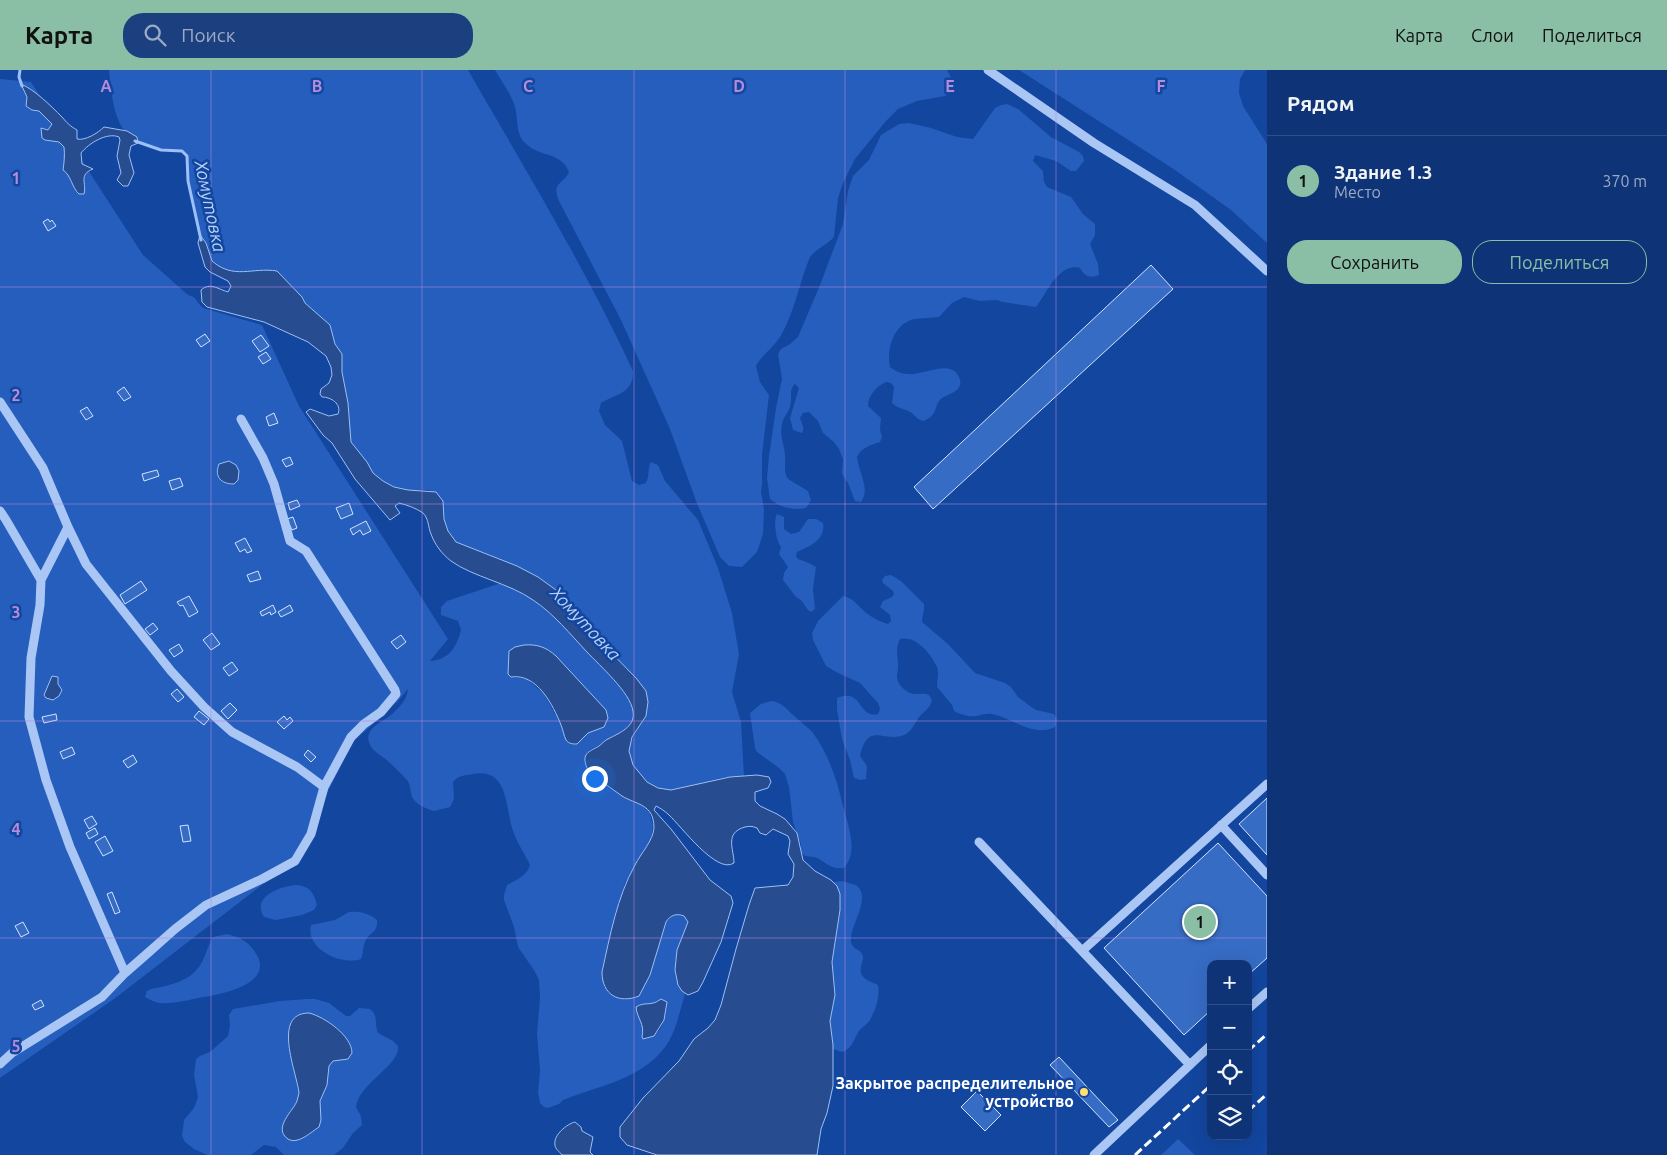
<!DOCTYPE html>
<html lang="ru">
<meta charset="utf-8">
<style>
:root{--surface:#0e3477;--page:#1c3f7f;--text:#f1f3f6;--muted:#9baac6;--line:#2e4f89;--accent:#8abfa5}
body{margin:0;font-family:Ubuntu,sans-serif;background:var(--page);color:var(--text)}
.controls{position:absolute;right:15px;bottom:15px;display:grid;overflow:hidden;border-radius:10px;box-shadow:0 5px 20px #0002}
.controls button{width:45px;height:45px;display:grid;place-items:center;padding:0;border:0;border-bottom:1px solid var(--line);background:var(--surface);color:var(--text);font:25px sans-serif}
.you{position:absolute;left:594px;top:708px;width:18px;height:18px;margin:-12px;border:4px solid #fff;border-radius:50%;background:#1a73e8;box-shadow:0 0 0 8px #1a73e833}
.badge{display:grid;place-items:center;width:32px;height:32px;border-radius:50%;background:var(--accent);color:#111;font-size:16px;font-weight:700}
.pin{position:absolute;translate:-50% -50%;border:2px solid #fff;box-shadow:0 1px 5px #0006}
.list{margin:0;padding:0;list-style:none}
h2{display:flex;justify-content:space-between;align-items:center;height:65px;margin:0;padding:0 20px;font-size:21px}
h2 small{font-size:16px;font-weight:400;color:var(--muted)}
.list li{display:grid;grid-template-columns:32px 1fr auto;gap:15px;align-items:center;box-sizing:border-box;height:90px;padding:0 20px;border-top:1px solid var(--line)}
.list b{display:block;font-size:19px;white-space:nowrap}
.list p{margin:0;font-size:16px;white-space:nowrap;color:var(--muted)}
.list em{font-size:16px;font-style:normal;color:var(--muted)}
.actions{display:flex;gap:10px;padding:15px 20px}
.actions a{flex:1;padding:11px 0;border:1px solid var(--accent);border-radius:20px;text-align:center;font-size:18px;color:var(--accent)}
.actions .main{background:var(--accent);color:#111}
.icon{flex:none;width:28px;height:28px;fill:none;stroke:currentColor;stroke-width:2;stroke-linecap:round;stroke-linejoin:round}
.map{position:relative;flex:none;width:1267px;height:1085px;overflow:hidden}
header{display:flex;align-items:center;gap:30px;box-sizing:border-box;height:70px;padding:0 25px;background:var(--accent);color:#111}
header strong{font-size:24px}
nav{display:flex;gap:28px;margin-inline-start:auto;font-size:18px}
.search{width:350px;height:45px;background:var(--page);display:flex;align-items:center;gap:12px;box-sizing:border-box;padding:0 18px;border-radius:20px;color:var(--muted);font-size:19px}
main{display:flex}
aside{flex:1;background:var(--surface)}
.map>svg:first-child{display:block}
</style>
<header>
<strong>Карта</strong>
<div class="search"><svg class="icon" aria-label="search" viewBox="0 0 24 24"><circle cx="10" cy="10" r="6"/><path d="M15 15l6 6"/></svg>Поиск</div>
<nav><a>Карта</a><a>Слои</a><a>Поделиться</a></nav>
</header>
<main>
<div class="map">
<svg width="1267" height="1085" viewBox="0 0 1267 1085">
<rect width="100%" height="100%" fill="#12469f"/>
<path fill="#255ebd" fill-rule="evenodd" d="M109 0H468C525 99 585 197 633 301 634 323 616 324 601 333L599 341 605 355 622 371 632 411 639 415 646 413C650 405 647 399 651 392L658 395 665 411 698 450 718 498 732 543 739 584 732 622 741 652 744 706C735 706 726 707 717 709 699 713 676 725 657 718 649 715 645 709 640 704 618 678 634 669 646 646L636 608 594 565 556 520 538 507 517 496 456 472 448 461 444 449V437L430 420H408L395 417 383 411 373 403 367 392 351 372 348 333 342 302V284L335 274 330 255 305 233 302 227 277 201C256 197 225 211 211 189 207 183 205 174 202 167L200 165C193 139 188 113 187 86L182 81C121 80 114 55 109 0Z
M495 0H947L952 9 953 15 950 22 945 26 917 31 898 39 886 51 855 89 843 113 838 128 834 167C827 175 817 178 810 187 799 213 795 242 780 267 773 278 762 285 756 296L760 312 769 325 762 385V414L761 422 764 439 763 464 757 482 742 497 729 496 720 487 696 431 670 359 621 250 559 131C551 112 563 115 569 102 560 80 539 89 523 71 516 62 518 48 515 37 511 24 502 12 495 0Z
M1019 0H1245L1240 9 1239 23 1243 36 1267 74V173L1231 140 1172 98Z
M0 9 31 12 143 185 188 225C196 226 197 233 203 238L262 255 299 336 448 569 430 591C449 590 457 576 461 560L458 551 441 545V537L447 531 501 513 533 529 560 553 619 615 631 633 633 640V648L630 655 625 661 590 680 585 688 587 699 597 709 624 727 642 734 649 742 653 755 651 769 625 813 615 845 602 902 604 917 625 930 639 926 650 905 665 855C669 845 678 841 687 849L688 852C680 875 665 902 685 924 680 940 677 957 669 971 648 1008 598 1016 563 1030L559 1034 548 1038 544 1037 540 1033 538 1022 540 1001 537 964 540 928 539 910 534 900 518 877 514 857 504 830V825L507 815C516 810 527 806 530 795 525 784 517 773 513 761 505 738 509 697 473 704 463 706 459 705 453 712L454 729 450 737 434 741C427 739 416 735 412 727 410 720 411 714 406 709 401 703 395 698 390 693 383 686 374 683 370 675 362 658 384 652 392 644 400 637 407 629 408 619L397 632 353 672 328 721 306 781 114 929 0 1008ZM532 575 547 579 564 595 604 657 588 663 577 674 564 663 558 649 544 624 527 609 511 607 508 588 520 576ZM659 930 667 932C666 947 662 968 643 969L642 965C646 956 639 948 636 939L640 934H653Z
M1007 34 1018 39 1051 67 1079 82 1083 86 1084 91 1076 101H1071L1056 91 1035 85 1033 91 1043 101 1044 112 1047 117 1071 127 1083 144 1095 154V165L1090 174 1098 194 1099 205C1090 209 1084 206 1080 198 1059 192 1047 223 1036 237L1003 232 997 230 980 231 964 227 952 233 939 247C931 248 923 248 915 249 894 253 886 279 890 297 895 301 901 304 908 304 922 306 951 288 959 307 965 320 951 323 942 328 933 335 939 346 923 351 917 349 916 347 912 343 906 339 898 339 892 333L894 317 891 313 886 312C877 316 868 325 868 336L881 348 880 360 882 367 880 372C871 375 862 377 857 387 858 401 871 419 861 432L855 431 848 413 842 404 843 389 839 379 834 372 823 363 818 351 809 342 803 343 800 348C802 354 805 358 802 363L793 360 790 348 799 318 795 314C788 321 793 328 790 337 788 343 783 348 782 354 779 366 785 375 785 386 786 394 783 401 788 409L808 421 811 430 806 438C793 441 780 437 770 429L767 408 769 386 776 338 782 309 778 284 781 279 790 274 798 267 820 215 843 154 848 121 853 106 869 90 881 65 899 54 909 53 931 58 957 67 973 69 995 38 1001 35Z
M777 444 784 447V459L791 464 799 462 808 449H816L823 453C826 470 809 477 797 482L796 486 798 489 809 493 816 497 813 519 815 539 811 542 808 540 801 530 796 527 783 510 784 503 788 497 779 484 781 477C776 471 773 451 777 444Z
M891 505 901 511 924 534C925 541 922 545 922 552L948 574 975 603 1005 613 1011 617 1018 627 1030 636 1036 640 1054 644 1057 650 1055 657C1033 668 1013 648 992 644 986 643 982 645 977 646 969 647 961 645 954 641L952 635 937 617C937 611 939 603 937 597 931 584 916 565 900 569 896 577 897 583 898 592 899 597 897 602 897 608 898 616 909 625 917 624 922 624 924 623 929 625L932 630C930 638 926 640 921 645 915 651 914 659 906 664 886 675 868 649 860 686L867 696 866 709 860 710 854 708 850 690 842 669 837 640V628C863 617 858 649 878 644L880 639 878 633 860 613 838 603 826 596 813 570 812 563 818 551 843 526C853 528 856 534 863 540 869 546 880 552 888 554L891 551 890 545 880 537 883 531 892 527 894 524 893 521 883 513 882 510 885 506Z
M771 631C781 632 786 638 793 645 799 651 807 656 813 663 829 685 837 710 843 736 848 755 859 782 844 798 831 800 827 793 817 788 813 786 809 787 805 786L801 782V774L793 752 789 717 785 704 779 698 757 682 755 678 750 643 761 634Z
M842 811C847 813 853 813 857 816 872 828 849 856 851 872 852 880 862 879 863 886 864 889 861 894 861 897 859 909 870 911 878 915 880 927 876 939 870 950 868 954 862 957 859 961 854 969 852 979 842 982L833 979 830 951 835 925 832 892 840 840 837 816 834 812Z
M296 815C309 816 314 822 317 835L314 840 302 845 276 850 264 847C251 827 280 816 296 815Z
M349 842C359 841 369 843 377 850 378 864 369 862 365 872 362 878 364 883 361 889 342 896 305 879 311 855L335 850Z
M227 864C239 867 248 871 255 882 278 915 217 925 198 928 185 931 172 934 159 933 154 932 150 930 145 927L147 921 151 919C171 915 192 911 202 892 206 884 208 875 213 867Z
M307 929H315L329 933 346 946H350L359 938 370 939C379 946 374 953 378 963L393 971 398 976C401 995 359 1013 356 1037L361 1046 362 1055 353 1063 343 1078 334 1085H284L276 1077 264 1075 251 1085H207L194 1079 185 1072 182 1066 184 1050 194 1038 198 1027 194 1005 196 989 200 986 210 982 228 966 230 955 229 945 233 939 280 931Z
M1178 1069 1195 1085H1161Z"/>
<path fill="#274c8f" stroke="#9cc0f7" d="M21 14C35 20 51 36 62 47 67 53 70 56 77 60V69C85 71 98 63 104 57L127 61 137 67 138 73 131 76 129 85 134 103 128 116H123L117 110 121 103 117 86 120 70 119 67C107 62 89 73 81 83L82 94 93 99C78 105 87 113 84 124H79C72 118 71 105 63 100 64 94 65 84 64 77L59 72 45 70 42 68 41 58 48 60 52 54 39 41 32 40 26 36 27 27Z
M200 165 206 173 212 191C234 210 252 197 277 201L302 227 305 233 330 255 335 274 342 284V302L348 333 351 372 367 392 373 403 383 411 394 417 408 420 436 422 443 431 444 449 448 461 456 472 517 496 538 507 556 520 594 565 636 608 646 621 648 632 646 646 632 667 629 681 633 695 647 712 658 718 671 720 730 707 757 705 769 707 771 712 768 718 755 722V731L760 736 777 744 785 749 797 763 803 790 815 801 831 810 837 816 840 824V840L832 892 835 925 830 951 833 975V1016L827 1043 821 1059 817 1085H657L627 1075 620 1067V1057L643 1028 679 991 694 969 708 958 715 950 721 935 736 879 749 835 755 818 788 815 793 807 794 794 788 784 790 771 788 766 773 759 766 765 760 763 757 758C752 756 750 756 745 757 724 763 734 779 734 793 717 805 681 756 669 745 665 741 660 738 656 736L654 740 671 759 710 810 731 826 733 833 721 872 703 912 698 921 688 925 682 921 678 915 675 900 677 880 688 852 684 846C677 843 670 845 666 852L650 905 639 926C619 934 602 925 602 902 610 866 617 827 635 795 641 783 653 771 654 758 654 734 637 735 622 726 615 721 608 716 601 711 596 707 589 704 587 698 581 683 589 682 599 676 602 674 605 670 608 669 619 663 636 657 633 641 630 622 600 596 587 582 570 564 554 544 533 530 509 513 473 507 451 491 442 484 435 475 431 464 428 457 429 449 423 443 416 438 407 435 399 433L395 436 400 443 390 450 355 409 332 373 323 365 306 342 310 339 329 346 338 344C342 334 331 327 322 327L320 324 321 319 329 313 332 305 331 297 326 286 308 272 264 252 207 237 202 232 201 220C210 212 218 219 228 222L231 216 228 211 210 202 205 197 198 173Z
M229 391 236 395 239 401 238 410 234 414C221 414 214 407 219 394Z
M524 575C537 574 546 577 556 586L606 640 608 648 604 657 588 663 577 674C573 674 569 674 566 670 564 666 563 660 561 655 553 635 537 603 511 607L508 604 509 581 515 577Z
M52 606 58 607V614L62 620 59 626 53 630 46 628 44 625Z
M661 929 667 932 664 950 654 966 643 969 642 967C645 953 637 949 636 937 645 931 651 937 661 929Z
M309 943C325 947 352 966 352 983L348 989 333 991 329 996 327 1015 320 1031 321 1050 319 1057C311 1062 298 1075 288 1069 272 1058 294 1040 297 1031 298 1028 298 1026 299 1023 297 1003 271 943 309 943Z
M575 1052 581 1057 582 1061 593 1067 590 1082 593 1085H562C560 1082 555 1079 555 1075 553 1065 567 1054 575 1052Z"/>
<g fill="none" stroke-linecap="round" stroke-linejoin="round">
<path stroke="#9cc0f7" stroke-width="3" d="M20 0 19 7 22 16
M135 71 161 80 182 81 187 86 188 111 201 170"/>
</g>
<path fill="#376cc4" stroke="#d2e3fe" d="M48 149 50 152 52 150 56 156 48 161 43 152Z
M1151 195 1173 219 933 439 914 417Z
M205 264 210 271 201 277 196 270Z
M261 265 269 276 260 282 252 271Z
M266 282 271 289 263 294 258 287Z
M124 317 131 327 124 331 117 322Z
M87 337 93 346 86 350 80 341Z
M274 343 278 353 269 356 266 347Z
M290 387 293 394 286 397 282 390Z
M157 400 159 406 144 411 142 404Z
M180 408 183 416 172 420 169 411Z
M297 430 300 436 290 440 288 433Z
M349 433 353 444 341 449 336 438Z
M293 447 297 458 292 460 287 449Z
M366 451 371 461 363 465 360 460 353 465 350 459Z
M245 468 252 481 247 483 245 479 240 482 235 473Z
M258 501 261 509 250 512 247 505Z
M141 511 147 520 125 534 120 525Z
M189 526 198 542 189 547 183 535 180 536 177 532Z
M273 535 276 542 271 545 270 542 262 546 260 542Z
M290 535 293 541 281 547 278 542Z
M153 553 158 559 150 565 145 559Z
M212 563 220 574 211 580 203 570Z
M401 565 406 572 397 579 391 572Z
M179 574 183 581 174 587 169 580Z
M232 592 238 600 229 606 223 598Z
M177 619 184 627 178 632 171 624Z
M230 633 237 640 228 649 221 641Z
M199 641 209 649 204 655 194 647Z
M56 644 57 650 44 653 42 647Z
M284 646 287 650 290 647 293 651 284 659 277 652Z
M72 677 75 684 63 689 60 682Z
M308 680 316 687 311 692 304 685Z
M133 685 137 692 128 698 123 691Z
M1267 728V785L1239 754Z
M92 746 97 754 89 759 84 750Z
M188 755 191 771 183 772 180 756Z
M95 758 98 764 89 769 86 763Z
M105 766 113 781 103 786 95 772Z
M1218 773 1267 826V888L1248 905V894H1211V940L1184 965 1104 878Z
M112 822 120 842 115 844 107 824Z
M23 852 29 863 21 867 15 856Z
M41 930 44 936 35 940 32 935Z
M1059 987 1118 1050 1109 1057 1050 995Z
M977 1021 1001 1045 985 1061 961 1037Z"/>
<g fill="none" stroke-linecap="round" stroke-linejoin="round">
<path stroke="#aac6f4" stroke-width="9" d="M988 0 1094 73 1195 135 1267 201
M0 332 43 398 68 457 86 494 171 601 204 637 232 662 297 697 324 717
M0 441 6 450 41 510 40 535 31 588 29 647 46 710 70 777 125 903
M41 510 68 457
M1221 755 1267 805
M979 772 1190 995
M1082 881 1267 714
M1248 939 1267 922
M0 994 12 983 102 927 125 903 149 882 175 859 206 835 262 809 295 791 311 764 324 717 351 667 364 654 381 642 396 624 395 620 306 481 290 471 274 414 263 388 241 349
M1094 1085 1211 975"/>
<path stroke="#fff" stroke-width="3" stroke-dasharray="9 4" stroke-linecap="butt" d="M1248 981 1267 964
M1248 1041 1267 1024
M1135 1085 1211 1015"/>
</g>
<path fill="none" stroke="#b68bdc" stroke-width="1" stroke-opacity="0.55" d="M211 0V1085M422 0V1085M634 0V1085M845 0V1085M1056 0V1085M0 217H1267M0 434H1267M0 651H1267M0 868H1267"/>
<circle fill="#ffdf6d" stroke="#12469f" stroke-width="2" cx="1084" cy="1022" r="5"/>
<g text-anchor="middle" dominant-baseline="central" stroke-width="5" stroke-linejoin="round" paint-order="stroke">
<g font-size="16" font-weight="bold" fill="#fff" stroke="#12469f" text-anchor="end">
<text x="1074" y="1013">Закрытое распределительное<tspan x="1074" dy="18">устройство</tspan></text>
</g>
<g font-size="18" font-style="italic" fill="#b7d1fb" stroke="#12469f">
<text transform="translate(211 136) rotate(78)">Хомутовка</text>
<text transform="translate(586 553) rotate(47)">Хомутовка</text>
</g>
</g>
<g font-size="16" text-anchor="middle" font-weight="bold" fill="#b68bdc" stroke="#12469f" stroke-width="5" stroke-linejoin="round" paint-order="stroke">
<text x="106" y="22">A</text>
<text x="317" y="22">B</text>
<text x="528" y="22">C</text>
<text x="739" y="22">D</text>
<text x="950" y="22">E</text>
<text x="1161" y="22">F</text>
<text x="16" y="114">1</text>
<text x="16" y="331">2</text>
<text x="16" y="548">3</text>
<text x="16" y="765">4</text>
<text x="16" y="982">5</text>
</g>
</svg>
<div class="controls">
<button>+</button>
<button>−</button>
<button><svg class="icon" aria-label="locate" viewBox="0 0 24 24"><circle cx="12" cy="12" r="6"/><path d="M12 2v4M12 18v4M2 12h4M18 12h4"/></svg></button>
<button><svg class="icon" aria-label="layers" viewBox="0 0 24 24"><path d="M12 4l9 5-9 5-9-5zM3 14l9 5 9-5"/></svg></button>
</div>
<div class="you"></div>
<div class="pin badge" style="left:1200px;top:852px">1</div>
</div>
<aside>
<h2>Рядом<small></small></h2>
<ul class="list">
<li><span class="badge">1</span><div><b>Здание 1.3</b><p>Место</p></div><em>370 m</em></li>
</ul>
<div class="actions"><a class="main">Сохранить</a><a>Поделиться</a></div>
</aside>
</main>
